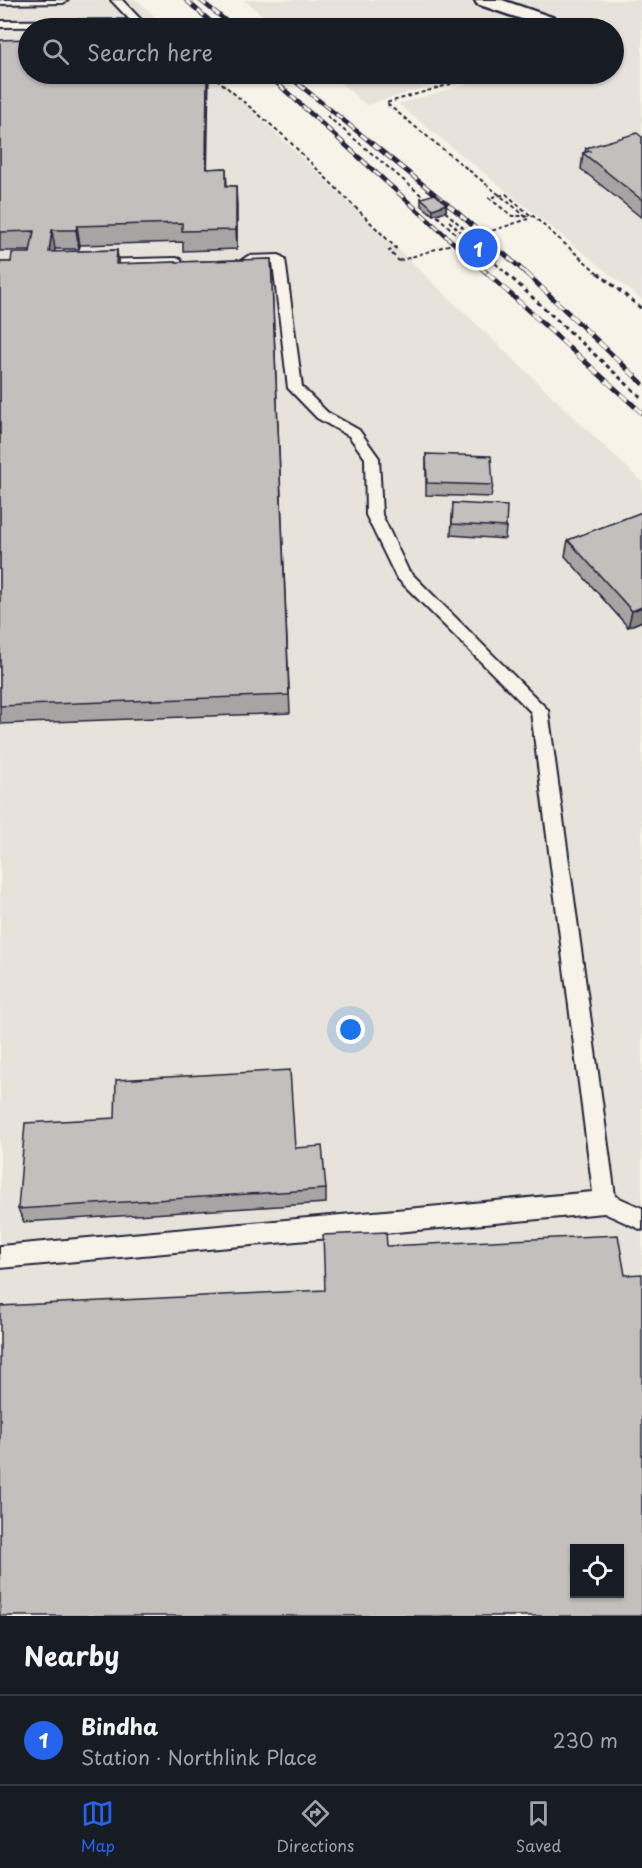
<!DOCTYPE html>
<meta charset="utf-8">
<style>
:root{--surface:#171b24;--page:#20242c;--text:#f1f3f6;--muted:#9ea1a6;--line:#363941;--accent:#2563eb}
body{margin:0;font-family:"Playpen Sans",sans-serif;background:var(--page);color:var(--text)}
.controls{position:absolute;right:18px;bottom:18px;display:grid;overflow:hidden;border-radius:0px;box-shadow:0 2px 4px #0004}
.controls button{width:54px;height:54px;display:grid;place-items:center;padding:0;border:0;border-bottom:2px solid var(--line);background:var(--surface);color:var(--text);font:30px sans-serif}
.you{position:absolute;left:351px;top:1030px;width:21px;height:21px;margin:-15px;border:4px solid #fff;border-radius:50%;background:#1a73e8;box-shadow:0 0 0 9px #1a73e833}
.badge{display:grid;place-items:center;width:39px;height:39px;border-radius:50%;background:var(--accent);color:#fff;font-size:20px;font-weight:700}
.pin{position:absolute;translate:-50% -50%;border:3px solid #fff;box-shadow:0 2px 6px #0006}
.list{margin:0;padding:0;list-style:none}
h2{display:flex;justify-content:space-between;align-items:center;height:78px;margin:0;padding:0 24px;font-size:26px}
h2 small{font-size:20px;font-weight:400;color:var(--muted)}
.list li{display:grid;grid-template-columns:39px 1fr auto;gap:18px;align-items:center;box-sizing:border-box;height:90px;padding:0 24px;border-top:2px solid var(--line)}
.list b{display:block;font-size:22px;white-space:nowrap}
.list p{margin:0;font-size:20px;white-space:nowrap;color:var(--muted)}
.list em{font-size:20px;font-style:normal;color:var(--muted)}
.icon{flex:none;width:33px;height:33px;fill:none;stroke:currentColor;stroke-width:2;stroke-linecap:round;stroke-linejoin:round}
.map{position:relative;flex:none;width:642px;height:1616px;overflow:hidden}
.search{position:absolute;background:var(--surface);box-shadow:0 2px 4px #0004;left:18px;right:18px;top:18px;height:66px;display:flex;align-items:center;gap:15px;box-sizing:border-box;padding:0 21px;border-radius:33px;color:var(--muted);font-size:22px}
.sheet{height:168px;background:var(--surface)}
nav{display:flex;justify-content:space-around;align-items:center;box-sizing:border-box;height:84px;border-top:2px solid var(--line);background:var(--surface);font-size:16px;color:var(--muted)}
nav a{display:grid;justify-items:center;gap:3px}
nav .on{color:var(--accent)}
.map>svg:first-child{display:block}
</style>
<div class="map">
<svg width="642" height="1616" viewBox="0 0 642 1616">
<rect width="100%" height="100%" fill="#f7f3e8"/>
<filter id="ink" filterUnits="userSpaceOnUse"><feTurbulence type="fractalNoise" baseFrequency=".0167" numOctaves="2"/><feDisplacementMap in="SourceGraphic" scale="12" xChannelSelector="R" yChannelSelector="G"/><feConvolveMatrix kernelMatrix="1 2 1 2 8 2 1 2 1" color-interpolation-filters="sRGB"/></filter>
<g filter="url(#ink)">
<path fill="#e7e3db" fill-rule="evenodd" d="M0 0H137L167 28H28V74H214L642 482V1616H0ZM574 1548H620V1594H574Z
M244 0H642V300L398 104 468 84 459 78 366 105 330 74H614V28H277Z"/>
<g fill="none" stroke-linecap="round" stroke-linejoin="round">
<defs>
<path id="service" d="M0 0H68L63 3 0 4Z
M111 0H122L146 25V28H138L135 26 0 27V21L130 20Z
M279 255 285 259 302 387 327 412 359 430 379 458 382 515 408 570 548 710 615 1196 642 1208V1230L604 1213 0 1268V1246L593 1192 531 712 396 577 366 515 365 458 349 436 317 418 288 388 273 263 248 264 242 260 248 256Z
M176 258 180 259 182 262 180 265 95 268 89 264 95 260Z"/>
<path id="minor" d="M475 0H502L572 24 575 28H548L477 4Z"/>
</defs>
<use href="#service" stroke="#22223b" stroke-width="4"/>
<use href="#minor" stroke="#22223b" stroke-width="5"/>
<path stroke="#22223b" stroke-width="2" stroke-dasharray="4 3" stroke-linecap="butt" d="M211 74 284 136 396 248 389 251 399 261
M485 74 386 103 518 210
M327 116 427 200
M432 211 485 261 495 263 497 258 441 208
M530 215 506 194 489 198 512 216H533L600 275
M449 221 508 275"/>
<path stroke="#22223b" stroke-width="3" stroke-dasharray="4.5 4" stroke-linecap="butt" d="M506 273 642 398
M598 273 642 309"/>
<use href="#service" fill="#f7f3e8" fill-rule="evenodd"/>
<use href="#minor" fill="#f7f3e8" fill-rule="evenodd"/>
<defs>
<path id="rail-far1" d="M186 0 218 28
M200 0 235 28
M267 74 489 275
M286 74 456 211 528 275"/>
<path id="rail" d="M487 273 642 413
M526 273 642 383"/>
</defs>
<use href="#rail-far1" stroke="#22223b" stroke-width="4.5"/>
<use href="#rail" stroke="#22223b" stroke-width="5"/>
<use href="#rail-far1" stroke="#f7f3e8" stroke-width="3" stroke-dasharray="8" stroke-linecap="butt"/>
<use href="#rail" stroke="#f7f3e8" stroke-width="4" stroke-dasharray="10" stroke-linecap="butt"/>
<path stroke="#22223b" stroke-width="2" stroke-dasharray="4 3" stroke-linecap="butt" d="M518 210 528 219
M399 261 528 219"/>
</g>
<path fill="#a7a4a3" stroke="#22223b" stroke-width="1.5" d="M0 40 207 169 226 168 227 186H236L237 249 183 251V242L80 245 79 249H55L54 252 117 250 118 264 271 259 290 713 0 724V262H11L30 253 31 251H0Z
M642 137V218L581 169 583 153 585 152 586 148Z
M421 198 446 204V211L433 215 421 205Z
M426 454 493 485 491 497 426 495Z
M453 503 506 527 505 539 451 535Z
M642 512V621L628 627 565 556 568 540Z
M295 1148 326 1189V1203L24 1222 18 1209Z"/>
<path fill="#888684" stroke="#22223b" stroke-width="1.5" d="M207 74H209L207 188 206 169Z
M236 186 237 205V249L236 230Z
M446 204V211L433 215V209Z
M77 226 80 245 79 249 76 230Z
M52 230 55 249 52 271 49 252Z
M117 250 119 269 116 264Z
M642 607V621L628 627 632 611Z"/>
<path fill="#c2bfbd" stroke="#22223b" stroke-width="1.5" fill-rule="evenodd" d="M28 39V74H207L206 169 226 168V186H236V230L182 231V223L77 226 76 230H52L49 252 117 250 116 264 271 259 289 695 0 706V262H11L12 253H30L34 231 0 232V40Z
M637 133 642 137V200L583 153 590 151 586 148Z
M435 194 446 204 433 209 421 198Z
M426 454 491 456 493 485 427 483Z
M453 503 507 506 506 527 452 524Z
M642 512V607L632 611 568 540Z
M290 1070 295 1148 322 1146 326 1189 18 1209 25 1123 115 1118 116 1080Z
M386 1232 387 1246 618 1235 625 1275 642 1274V1616H0V1306L325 1290 323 1235ZM574 1548H620V1593H574Z"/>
</g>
</svg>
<div class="controls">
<button><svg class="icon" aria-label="locate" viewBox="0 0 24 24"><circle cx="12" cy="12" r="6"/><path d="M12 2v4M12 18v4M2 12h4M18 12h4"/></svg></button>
</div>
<div class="you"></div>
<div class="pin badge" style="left:478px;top:248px">1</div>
<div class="search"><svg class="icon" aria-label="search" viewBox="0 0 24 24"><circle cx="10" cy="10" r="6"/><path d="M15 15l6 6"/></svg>Search here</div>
</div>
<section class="sheet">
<h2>Nearby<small></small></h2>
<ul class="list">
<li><span class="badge">1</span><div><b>Bindha</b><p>Station · Northlink Place</p></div><em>230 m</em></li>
</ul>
</section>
<nav>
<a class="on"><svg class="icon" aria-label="map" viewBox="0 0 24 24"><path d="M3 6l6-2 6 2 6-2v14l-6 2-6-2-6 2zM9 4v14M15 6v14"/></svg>Map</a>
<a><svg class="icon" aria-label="directions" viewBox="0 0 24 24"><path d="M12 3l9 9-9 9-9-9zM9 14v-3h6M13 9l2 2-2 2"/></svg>Directions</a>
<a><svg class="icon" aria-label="saved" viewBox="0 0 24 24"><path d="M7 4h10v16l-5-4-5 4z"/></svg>Saved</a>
</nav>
